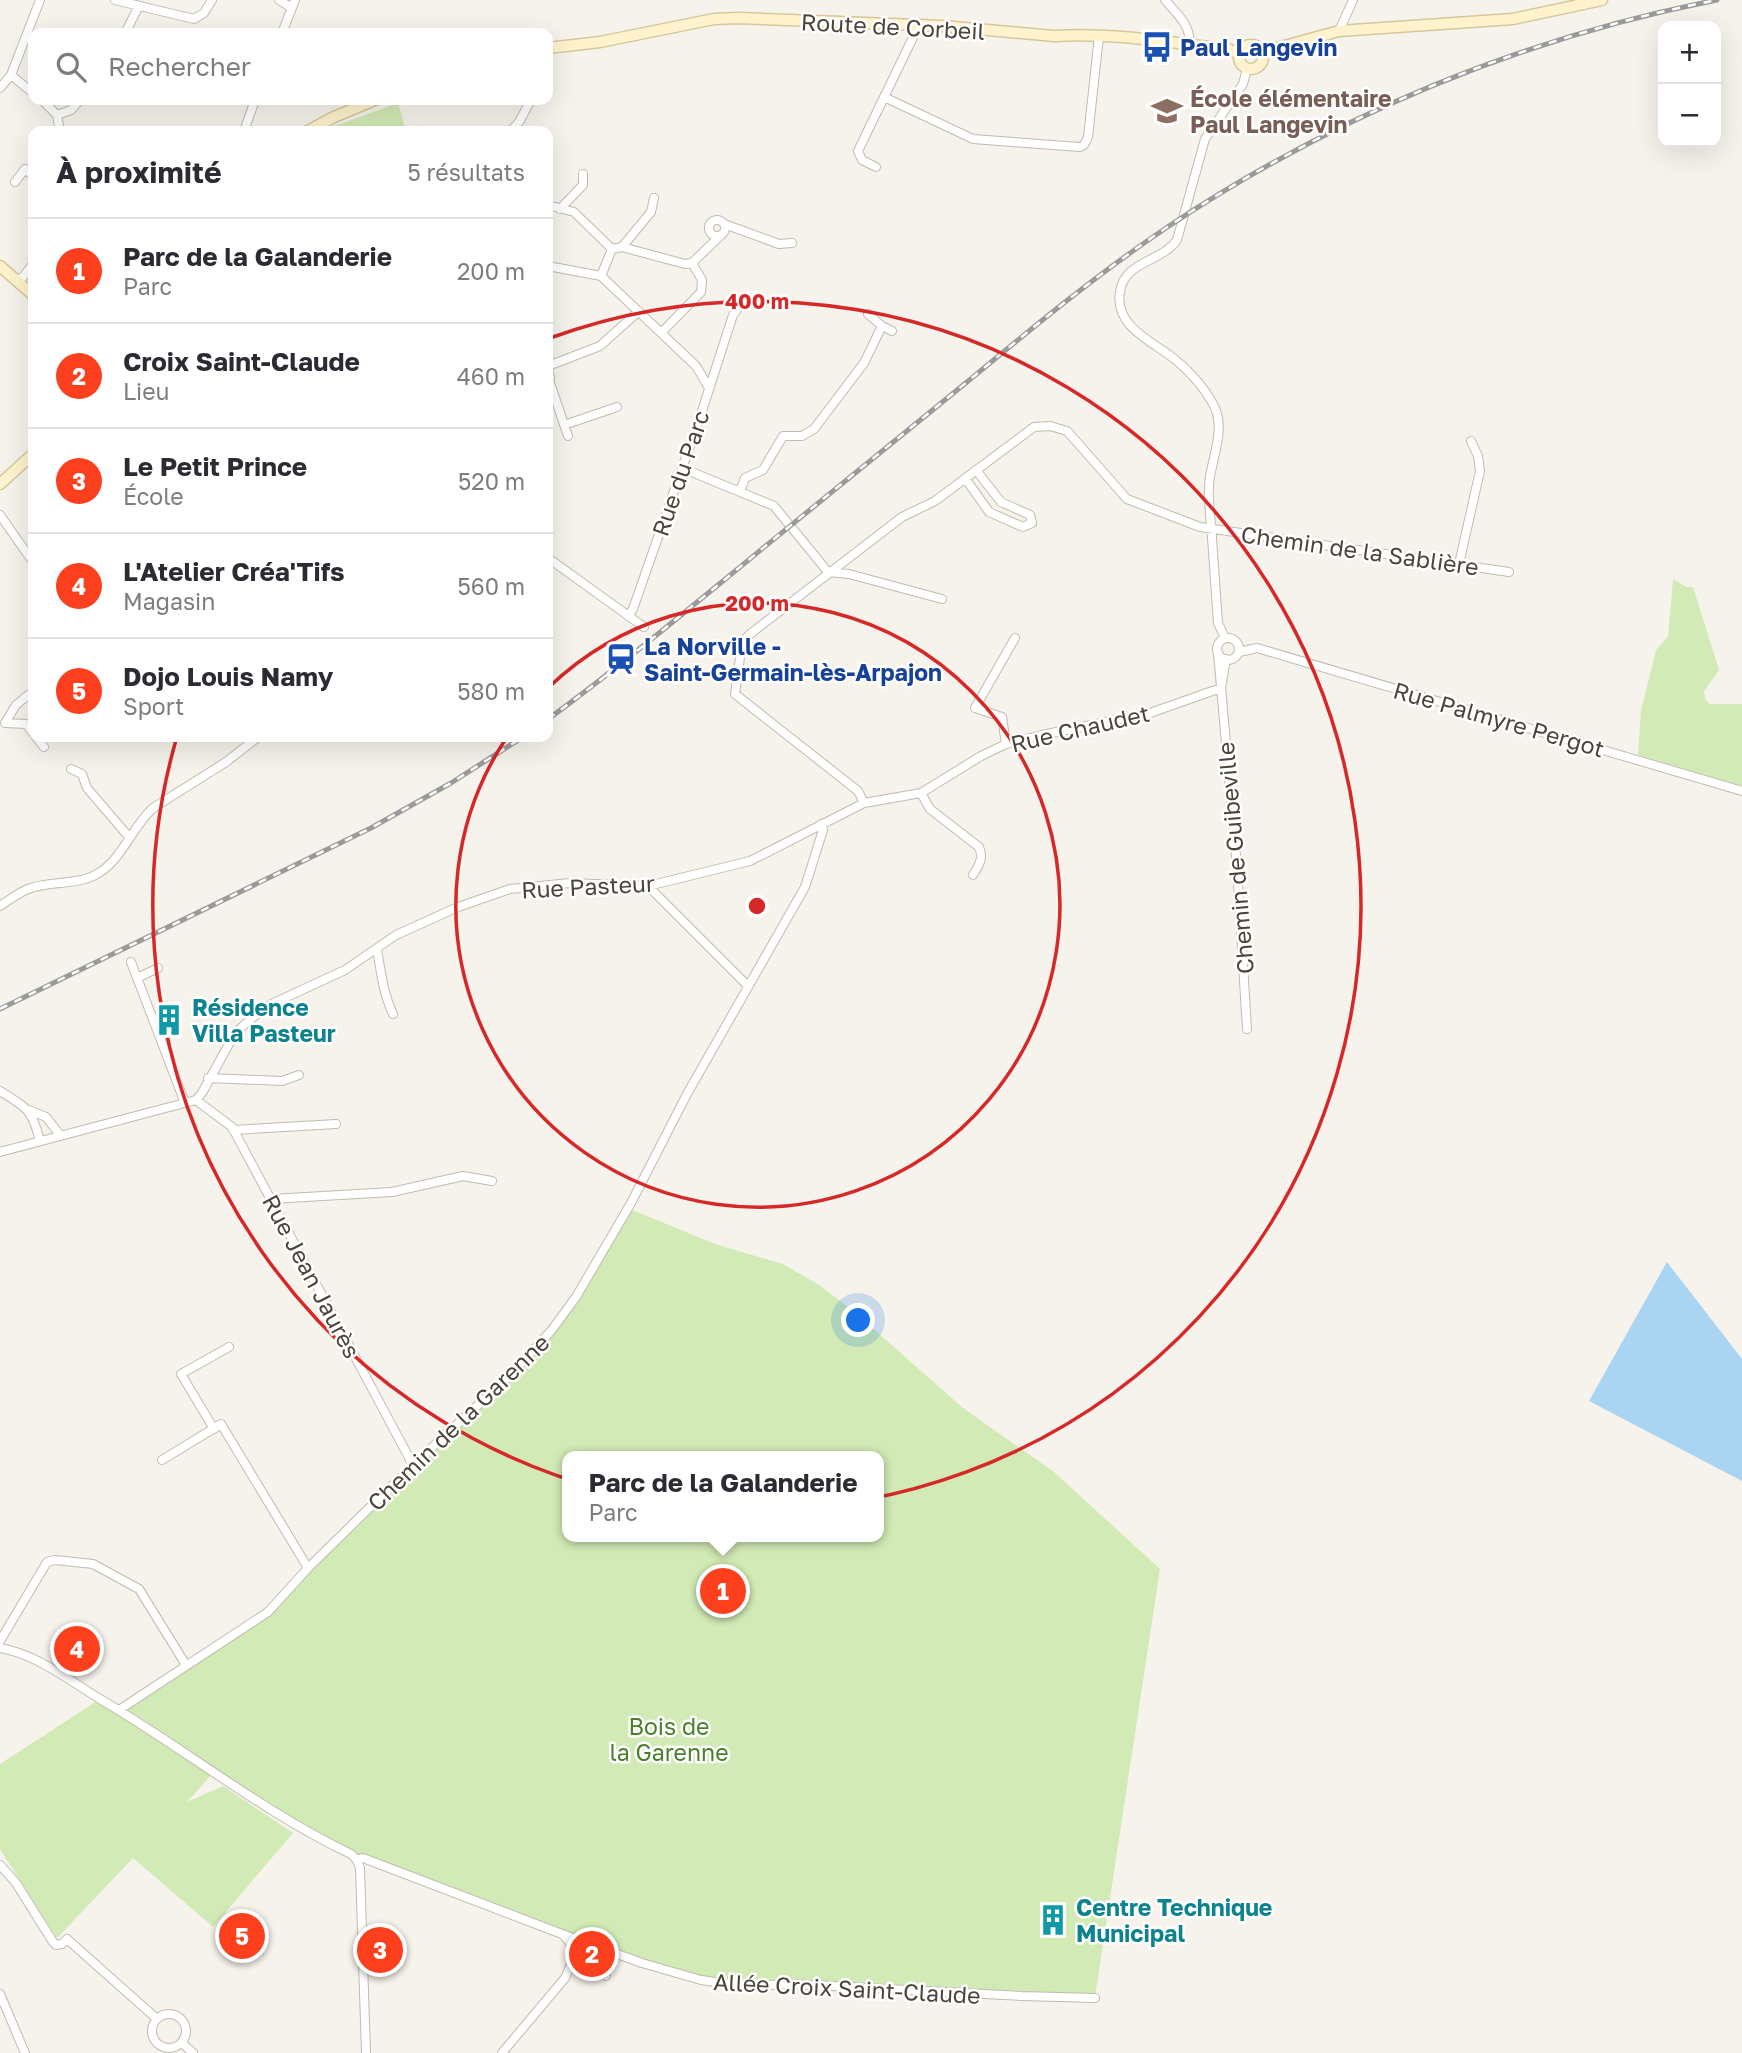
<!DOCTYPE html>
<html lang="fr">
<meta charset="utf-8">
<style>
:root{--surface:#fff;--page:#f7f7f7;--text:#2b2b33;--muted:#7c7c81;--line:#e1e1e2;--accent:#fc3f1d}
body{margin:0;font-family:"Golos Text",sans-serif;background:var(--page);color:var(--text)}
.controls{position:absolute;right:21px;top:21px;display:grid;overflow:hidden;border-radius:14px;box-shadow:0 7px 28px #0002}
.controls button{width:63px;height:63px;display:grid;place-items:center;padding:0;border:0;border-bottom:2px solid var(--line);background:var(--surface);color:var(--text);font:35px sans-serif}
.you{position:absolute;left:859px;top:1321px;width:24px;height:24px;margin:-18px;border:5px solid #fff;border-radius:50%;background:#1a73e8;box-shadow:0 0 0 10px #1a73e833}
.badge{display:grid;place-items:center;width:46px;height:46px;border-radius:50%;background:var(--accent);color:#fff;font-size:23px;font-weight:700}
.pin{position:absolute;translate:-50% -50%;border:4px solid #fff;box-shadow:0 2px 7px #0006}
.popup{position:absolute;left:562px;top:1451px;width:322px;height:91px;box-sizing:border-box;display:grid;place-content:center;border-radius:14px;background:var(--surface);filter:drop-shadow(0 2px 5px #0005);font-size:23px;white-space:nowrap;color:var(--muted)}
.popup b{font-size:26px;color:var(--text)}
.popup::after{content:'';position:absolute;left:50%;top:100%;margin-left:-14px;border:14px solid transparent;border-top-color:var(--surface)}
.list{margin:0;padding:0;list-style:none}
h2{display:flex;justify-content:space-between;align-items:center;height:91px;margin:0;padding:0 28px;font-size:30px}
h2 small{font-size:23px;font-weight:400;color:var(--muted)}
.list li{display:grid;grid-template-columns:46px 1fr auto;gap:21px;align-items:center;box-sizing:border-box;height:105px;padding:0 28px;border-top:2px solid var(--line)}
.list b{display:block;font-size:26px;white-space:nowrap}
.list p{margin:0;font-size:23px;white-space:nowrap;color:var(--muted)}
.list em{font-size:23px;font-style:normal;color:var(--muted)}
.icon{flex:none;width:38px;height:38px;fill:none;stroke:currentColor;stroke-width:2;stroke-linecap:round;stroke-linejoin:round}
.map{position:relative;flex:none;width:1742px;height:2053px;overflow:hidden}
.search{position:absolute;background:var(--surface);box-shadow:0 7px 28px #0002;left:28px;top:28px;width:525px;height:77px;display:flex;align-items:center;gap:18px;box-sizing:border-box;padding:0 24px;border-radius:14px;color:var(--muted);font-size:26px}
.panel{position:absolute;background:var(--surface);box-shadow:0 7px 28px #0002;left:28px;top:126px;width:525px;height:616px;border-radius:14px}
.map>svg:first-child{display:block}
</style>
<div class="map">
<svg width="1742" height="2053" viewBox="0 0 1742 2053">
<rect width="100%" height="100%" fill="#f6f3ec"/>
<path fill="#d2eab5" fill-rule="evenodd" d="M398 103 406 131H321Z
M1673 579 1686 587H1693L1719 670 1704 691 1705 699 1709 704H1742V786L1638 755 1641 710 1656 650 1668 637Z
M630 1209 715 1244 783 1264 819 1285 852 1310 963 1408 1054 1472 1160 1569 1095 1997 751 1986 675 1973 351 1854 214 1772 187 1802 223 1786 293 1833 213 1927 133 1858 57 1938 0 1849V1764L100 1699 120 1710 269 1613 309 1568 552 1331ZM567 1456H879V1537H567Z"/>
<path fill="#a9d4f2" d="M1667 1262 1742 1359V1481L1589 1401Z"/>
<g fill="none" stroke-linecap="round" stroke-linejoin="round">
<defs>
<path id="street" d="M115 0 194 19 204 13 212 0
M279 0 292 8
M1165 0C1177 14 1192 26 1189 45
M1339 31 1353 0
M125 33 139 6
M282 33 295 0
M11 75 33 93
M0 88 11 75 40 0
M884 97 973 139 1080 147 1084 145 1088 137 1099 36
M42 100 57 115 60 131
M57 115 71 110 80 100
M244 131 255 100
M511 131 519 122 531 100
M876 167 862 160 858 151 919 25
M15 182 25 169 33 176
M548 205 574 212 612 249 622 247 685 264 692 263 721 235
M560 209 583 185V174
M709 228a8 8 0 1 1 16 0a8 8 0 1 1-16 0Z
M724 224 779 244 792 243
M622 247 651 212 654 198
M548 266 601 276 696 366 709 388
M601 276 612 249
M17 281 23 277 33 264
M868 314 882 326 892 331
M661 333 701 292 702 280 692 263
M548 366 600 346 639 311
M548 371 550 378 548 385
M550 383 568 436
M564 425 617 407
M682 468 774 506 828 572
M965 478 989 512 1023 527 1032 523 1030 515 1001 502 976 470
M740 491 745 478 763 470 783 436H802L814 429 864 363 882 326
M0 515 33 562
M548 558 644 627
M1459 564 1480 471 1478 456 1471 441
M828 572 849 574 942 599
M628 616 633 609 702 411 733 315 739 307
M1225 638 1218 623C1216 595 1214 566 1212 538 1211 521 1208 502 1209 485 1211 457 1228 428 1212 402 1204 388 1190 372 1177 361 1155 342 1114 328 1120 292 1124 261 1162 262 1177 240L1205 139 1243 84 1247 69
M1217 649a11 11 0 1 1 22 0a11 11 0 1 1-22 0Z
M1239 652 1257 648 1742 791
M1218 653 1237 867 1247 1029
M33 691 16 705 5 723 26 724 33 733
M36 737 44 747
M1006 744 1002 717 975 708 1015 638
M71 769 82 774 87 788 129 837
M921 793 930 809 979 847C984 858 979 865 973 875
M864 803 858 791 735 694 741 650 745 639 750 634 902 517 935 501 1034 427 1050 426 1067 431 1127 499 1200 527 1509 572
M648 886 748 986
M0 906C9 900 18 893 28 889 50 880 76 886 97 874 122 860 132 827 153 808L226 762 258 737
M377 949C381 972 383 993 393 1014
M131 962 185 1103
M137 978 158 968
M208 1078 282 1081 299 1075
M0 1091C27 1108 32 1109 40 1141
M196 1100 232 1127 413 1465
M29 1110 46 1117 60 1135
M233 1130 336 1124
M0 1152 196 1100 202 1093 235 1033 265 1007 345 970 396 935 458 907 510 889 570 883 648 886 750 861 864 803 921 793 981 756 1006 744 1042 735 1150 713 1221 688 1226 659
M271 1199 392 1192 463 1176 492 1181
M214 1429 181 1374 229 1347
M162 1460 221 1424 308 1568
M0 1641 47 1562 55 1560 93 1564 139 1589 186 1665
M0 1648C36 1654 69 1680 100 1699 184 1748 264 1813 351 1854L357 1860 363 1858 562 1934 642 1963 701 1980 743 1986 792 1984 1021 1996 1095 1998
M119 1710 268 1612 308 1568 413 1465 504 1381 551 1331 576 1297 631 1203 687 1094 805 887 823 830 821 824
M357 1860 360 1868 366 2053
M0 1865 16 1883 53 1942 56 1945 62 1944 67 1939 157 2019
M564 1936 577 1951 606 1976
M0 1994 25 2053
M152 2031a17 17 0 1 1 34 0a17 17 0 1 1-34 0Z
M182 2043 193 2053
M502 2053 565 1978 577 1951"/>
<path id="secondary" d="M1239 57a12 12 0 1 1 24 0a12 12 0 1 1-24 0Z
M548 48 600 42 714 19 738 18 943 26 1054 36C1112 32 1170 43 1228 49L1239 54
M1263 52 1339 31 1513 19 1602 0
M308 131 334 117 375 100
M0 266 33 295
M0 484 33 454"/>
</defs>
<use href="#street" stroke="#c2bbae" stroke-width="10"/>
<use href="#secondary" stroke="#d6c79b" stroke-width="13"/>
<use href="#street" stroke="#fff" stroke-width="8"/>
<use href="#secondary" stroke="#fff3cd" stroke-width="10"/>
<defs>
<path id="rail" d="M548 719C608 676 665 628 723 581 804 514 886 448 967 382 1031 329 1096 275 1166 228 1332 117 1521 38 1717 0
M0 1009 371 828 451 783 523 737"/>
</defs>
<use href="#rail" stroke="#9a9a9a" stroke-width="5"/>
<use href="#rail" stroke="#fff" stroke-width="2.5" stroke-dasharray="8" stroke-linecap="butt"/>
</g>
<g fill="none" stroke="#d62828" stroke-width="3.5">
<path d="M549 687A302 302 0 1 1 507 737"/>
<path d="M550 338A604 604 0 1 1 176 740"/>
</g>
<defs>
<symbol id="bus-bare" viewBox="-9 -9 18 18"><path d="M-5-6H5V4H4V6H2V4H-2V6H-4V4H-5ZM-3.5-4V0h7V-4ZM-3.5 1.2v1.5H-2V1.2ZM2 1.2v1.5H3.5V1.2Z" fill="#1a4fb4" stroke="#fff" stroke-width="2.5" paint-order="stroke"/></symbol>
<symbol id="school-bare" viewBox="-9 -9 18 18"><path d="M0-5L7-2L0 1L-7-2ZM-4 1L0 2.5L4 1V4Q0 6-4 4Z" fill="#8d6e63" stroke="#fff" stroke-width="2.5" paint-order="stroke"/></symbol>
<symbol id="station-bare" viewBox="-9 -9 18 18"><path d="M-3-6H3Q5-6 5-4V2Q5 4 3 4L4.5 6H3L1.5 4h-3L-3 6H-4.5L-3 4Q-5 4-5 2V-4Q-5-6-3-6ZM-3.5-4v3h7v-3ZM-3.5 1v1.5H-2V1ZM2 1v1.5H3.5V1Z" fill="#1a4fb4" stroke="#fff" stroke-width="2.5" paint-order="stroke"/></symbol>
<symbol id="building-bare" viewBox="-9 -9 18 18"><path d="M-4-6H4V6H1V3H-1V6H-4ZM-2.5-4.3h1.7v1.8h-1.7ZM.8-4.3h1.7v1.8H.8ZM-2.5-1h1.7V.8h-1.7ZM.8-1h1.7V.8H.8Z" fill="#0f9aa8" stroke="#fff" stroke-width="2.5" paint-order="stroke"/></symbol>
</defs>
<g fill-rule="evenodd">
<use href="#bus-bare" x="1135" y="25" width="44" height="44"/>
<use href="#school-bare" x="1145" y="89" width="44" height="44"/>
<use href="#station-bare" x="599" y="637" width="44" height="44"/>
<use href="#building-bare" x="147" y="998" width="44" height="44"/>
<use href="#building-bare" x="1031" y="1898" width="44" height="44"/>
</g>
<g text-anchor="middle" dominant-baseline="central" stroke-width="5" stroke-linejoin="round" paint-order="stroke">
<g font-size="23" fill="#4b4439" stroke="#fff">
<text transform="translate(893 26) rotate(3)">Route de Corbeil</text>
<text transform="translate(680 473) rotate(-71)">Rue du Parc</text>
<text transform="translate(1360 550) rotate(8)">Chemin de la Sablière</text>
<text transform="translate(1499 719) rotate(16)">Rue Palmyre Pergot</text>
<text transform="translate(1080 728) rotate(-13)">Rue Chaudet</text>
<text transform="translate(1235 858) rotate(-95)">Chemin de Guibeville</text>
<text transform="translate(588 886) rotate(-3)">Rue Pasteur</text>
<text transform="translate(312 1276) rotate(62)">Rue Jean Jaurès</text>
<text transform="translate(458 1422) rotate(-44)">Chemin de la Garenne</text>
<text transform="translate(847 1988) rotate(3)">Allée Croix Saint-Claude</text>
</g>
<g font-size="23" font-weight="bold" fill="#164399" stroke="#fff" text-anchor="start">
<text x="1180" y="47">Paul Langevin</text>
<text x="644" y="646">La Norville -<tspan x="644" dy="26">Saint-Germain-lès-Arpajon</tspan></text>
</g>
<g font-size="23" font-weight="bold" fill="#785e54" stroke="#fff" text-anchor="start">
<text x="1190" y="98">École élémentaire<tspan x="1190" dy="26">Paul Langevin</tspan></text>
</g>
<g font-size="23" font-weight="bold" fill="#0d838f" stroke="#fff" text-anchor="start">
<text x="192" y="1007">Résidence<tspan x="192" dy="26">Villa Pasteur</tspan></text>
<text x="1076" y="1907">Centre Technique<tspan x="1076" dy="26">Municipal</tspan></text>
</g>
<g font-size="23" fill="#4a7f2a" stroke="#fff">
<text x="669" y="1726">Bois de<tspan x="669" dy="26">la Garenne</tspan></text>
</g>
</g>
<circle cx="757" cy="906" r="10" fill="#d62828" stroke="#fff" stroke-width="3.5"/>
<g font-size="21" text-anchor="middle" font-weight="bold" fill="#d62828" stroke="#fff" stroke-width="5" stroke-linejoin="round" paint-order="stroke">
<text x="757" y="309">400 m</text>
<text x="757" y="611">200 m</text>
</g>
</svg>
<div class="controls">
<button>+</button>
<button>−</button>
</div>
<div class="you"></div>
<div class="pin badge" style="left:723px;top:1591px">1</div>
<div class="popup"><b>Parc de la Galanderie</b>Parc</div>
<div class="pin badge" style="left:592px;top:1954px">2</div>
<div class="pin badge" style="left:380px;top:1950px">3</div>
<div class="pin badge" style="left:77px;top:1649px">4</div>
<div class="pin badge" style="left:242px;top:1936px">5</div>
<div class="search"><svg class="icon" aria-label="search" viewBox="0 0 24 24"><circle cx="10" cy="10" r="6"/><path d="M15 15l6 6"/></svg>Rechercher</div>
<section class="panel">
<h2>À proximité<small>5 résultats</small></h2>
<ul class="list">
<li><span class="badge">1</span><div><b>Parc de la Galanderie</b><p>Parc</p></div><em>200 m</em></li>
<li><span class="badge">2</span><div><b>Croix Saint-Claude</b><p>Lieu</p></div><em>460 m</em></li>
<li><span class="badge">3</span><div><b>Le Petit Prince</b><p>École</p></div><em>520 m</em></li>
<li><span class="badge">4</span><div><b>L'Atelier Créa'Tifs</b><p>Magasin</p></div><em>560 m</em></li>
<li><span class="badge">5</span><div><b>Dojo Louis Namy</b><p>Sport</p></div><em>580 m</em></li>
</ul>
</section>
</div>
